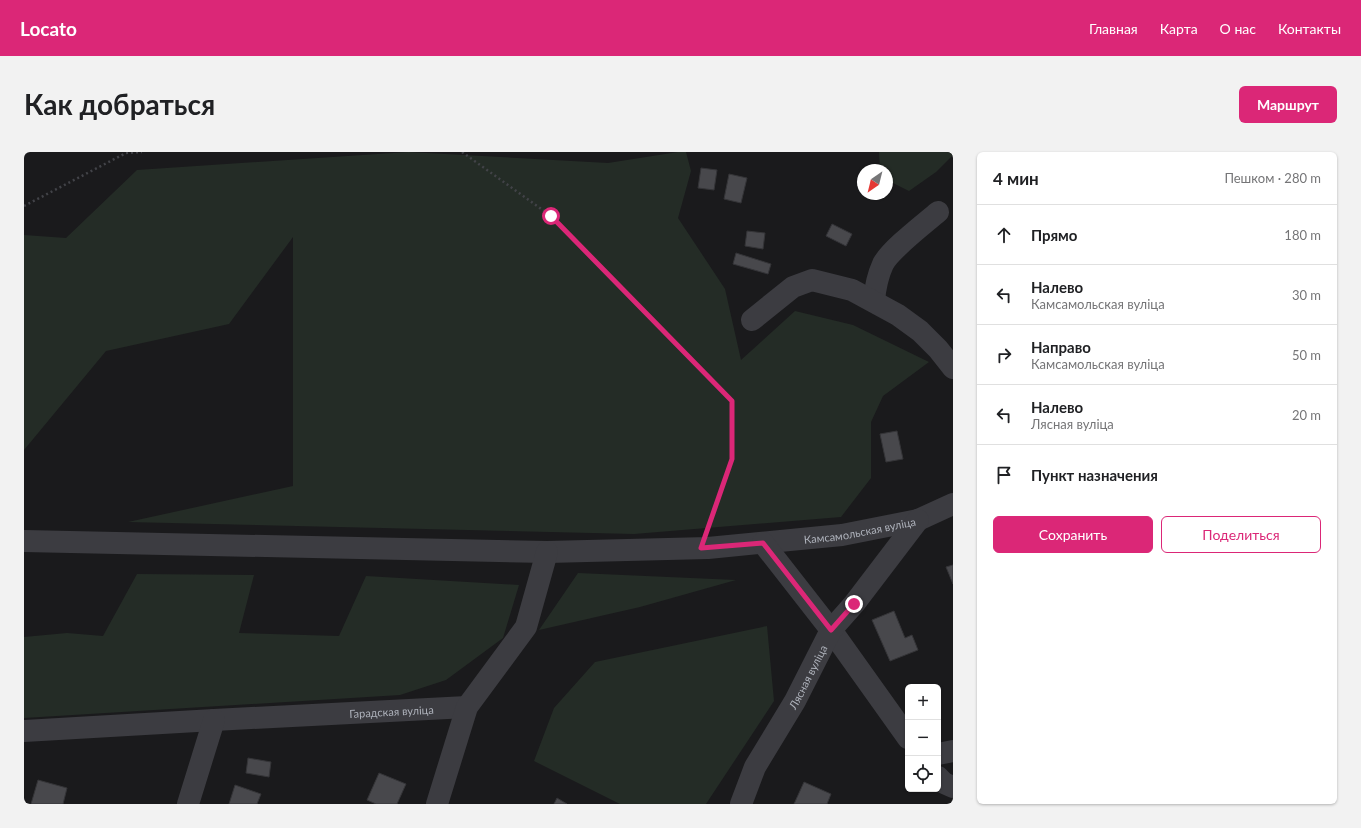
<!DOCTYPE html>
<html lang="ru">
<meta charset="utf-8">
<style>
:root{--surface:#fff;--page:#f2f2f2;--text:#202124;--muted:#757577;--line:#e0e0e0;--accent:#db2777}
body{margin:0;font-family:Lato,sans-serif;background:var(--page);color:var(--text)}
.controls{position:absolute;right:12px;bottom:12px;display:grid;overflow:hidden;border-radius:6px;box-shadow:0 1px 3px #0004}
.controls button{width:36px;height:36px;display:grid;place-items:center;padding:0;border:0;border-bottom:1px solid var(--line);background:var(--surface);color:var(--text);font:20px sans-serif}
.compass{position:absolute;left:833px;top:12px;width:36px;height:36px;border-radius:50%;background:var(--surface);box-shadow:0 1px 3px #0004;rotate:215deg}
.stop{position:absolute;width:12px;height:12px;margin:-9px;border:3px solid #db2777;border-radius:50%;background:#fff}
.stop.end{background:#db2777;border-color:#fff;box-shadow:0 1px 4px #0008}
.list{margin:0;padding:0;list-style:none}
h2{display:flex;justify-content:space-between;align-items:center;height:52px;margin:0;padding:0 16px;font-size:17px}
h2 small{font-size:13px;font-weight:400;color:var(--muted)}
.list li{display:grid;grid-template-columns:26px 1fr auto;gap:12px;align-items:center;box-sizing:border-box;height:60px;padding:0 16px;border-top:1px solid var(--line)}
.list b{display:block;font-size:15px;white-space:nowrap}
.list p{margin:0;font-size:13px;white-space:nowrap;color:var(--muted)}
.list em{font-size:13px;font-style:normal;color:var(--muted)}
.actions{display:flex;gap:8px;padding:12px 16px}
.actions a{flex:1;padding:9px 0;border:1px solid var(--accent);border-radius:6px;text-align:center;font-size:14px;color:var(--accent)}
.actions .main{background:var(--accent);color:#fff}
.icon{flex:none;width:22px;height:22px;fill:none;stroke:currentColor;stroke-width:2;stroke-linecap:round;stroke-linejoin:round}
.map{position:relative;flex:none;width:929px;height:652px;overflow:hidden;border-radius:6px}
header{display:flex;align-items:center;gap:24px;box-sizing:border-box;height:56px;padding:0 20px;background:var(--accent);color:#fff}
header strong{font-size:19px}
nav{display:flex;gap:22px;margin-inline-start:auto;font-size:14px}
.intro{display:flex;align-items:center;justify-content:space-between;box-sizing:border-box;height:96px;padding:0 24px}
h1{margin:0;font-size:28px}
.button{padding:10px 18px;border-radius:6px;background:var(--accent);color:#fff;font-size:14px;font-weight:700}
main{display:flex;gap:24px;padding:0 24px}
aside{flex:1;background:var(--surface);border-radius:6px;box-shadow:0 1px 3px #0004}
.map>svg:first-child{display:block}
</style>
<header>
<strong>Locato</strong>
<nav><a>Главная</a><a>Карта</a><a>О нас</a><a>Контакты</a></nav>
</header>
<div class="intro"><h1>Как добраться</h1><a class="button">Маршрут</a></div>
<main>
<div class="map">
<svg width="929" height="652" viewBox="0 0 929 652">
<rect width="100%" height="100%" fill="#1a1a1c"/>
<path fill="#242c26" d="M384 0 584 11 654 0H662L667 19 654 66 701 137 717 208 771 159 829 173 905 210 859 244 847 270V326L817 365 610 382 104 370 269 334V85L205 172 82 199 0 298V83L42 86 113 18Z
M855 0H929V3L912 20 885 39 863 28V18H856Z
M554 421 712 428 616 455 515 478Z
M113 422 230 423 215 481 315 484 342 424 495 433 479 486 422 528 376 543 0 566V485L43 481 79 484Z
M743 474 750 549 682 652H596L510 609 530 556 571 510Z"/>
<path fill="#48484c" stroke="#353538" d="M677 16 693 18 690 38 674 36Z
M705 22 723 26 717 51 700 47Z
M808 72 828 82 822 94 802 84Z
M723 79 741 81 739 97 721 94Z
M712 101 747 112 744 122 709 112Z
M873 279 879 307 862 310 856 282Z
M929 413V432L922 415Z
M870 459 881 486 888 483 894 498 866 509 848 468Z
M224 606 247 610 245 625 222 621Z
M355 621 382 632 373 652H352L343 648Z
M14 628 43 636 39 652H7Z
M780 630 807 642 803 652H770Z
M211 633 237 642 233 652H205Z
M533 646 543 652H530Z"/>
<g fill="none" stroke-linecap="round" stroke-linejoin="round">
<path stroke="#424348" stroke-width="2.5" stroke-dasharray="2 3" stroke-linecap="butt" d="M438 0 527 64 708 249V307L683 378
M0 54 102 1 118 0"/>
<g stroke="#3c3c41" stroke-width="22">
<path d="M850 149C851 137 854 123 859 112 866 98 900 72 914 60"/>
<path d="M728 168 769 135 788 128 828 138 874 163 896 179 914 197 929 216"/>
<path id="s1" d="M0 389 523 400 684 396 818 383 894 368 929 352"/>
<path d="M739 391 807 478 884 586"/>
<path id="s2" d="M0 579 190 568 443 555"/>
<path d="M914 602 929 599"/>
<path d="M914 625 920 631 929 635"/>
<path d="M164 652 190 568"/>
<path d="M413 652 443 555 502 475 523 400"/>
<path id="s3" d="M717 652 731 615 771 549 807 478 830 452 894 368"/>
</g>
</g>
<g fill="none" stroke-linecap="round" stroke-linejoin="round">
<path stroke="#db2777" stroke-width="5" d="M527 64 708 249V307L677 396 739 391 807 478 830 452"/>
</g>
<g text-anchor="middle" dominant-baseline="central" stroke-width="4" stroke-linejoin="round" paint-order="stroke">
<g font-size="11" fill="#aeb2bb" stroke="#151517">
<text stroke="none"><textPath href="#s1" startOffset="837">Камсамольская вуліца</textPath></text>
<text stroke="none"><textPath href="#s3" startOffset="144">Лясная вуліца</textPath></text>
<text stroke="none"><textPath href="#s2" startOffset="368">Гарадская вуліца</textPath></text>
</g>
</g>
</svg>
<div class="controls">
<button>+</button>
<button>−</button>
<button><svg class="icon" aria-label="locate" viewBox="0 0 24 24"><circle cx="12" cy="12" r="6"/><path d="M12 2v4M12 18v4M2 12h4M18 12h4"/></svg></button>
</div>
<svg class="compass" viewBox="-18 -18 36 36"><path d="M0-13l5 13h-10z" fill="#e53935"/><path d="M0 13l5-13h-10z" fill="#757577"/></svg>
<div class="stop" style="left:527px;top:64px"></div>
<div class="stop end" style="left:830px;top:452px"></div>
</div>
<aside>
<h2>4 мин<small>Пешком · 280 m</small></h2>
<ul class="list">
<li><svg class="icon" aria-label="ahead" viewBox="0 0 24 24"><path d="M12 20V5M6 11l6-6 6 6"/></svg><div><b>Прямо</b></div><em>180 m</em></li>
<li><svg class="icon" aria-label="left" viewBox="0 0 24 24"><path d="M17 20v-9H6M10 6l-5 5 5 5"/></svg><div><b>Налево</b><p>Камсамольская вуліца</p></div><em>30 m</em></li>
<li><svg class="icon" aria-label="right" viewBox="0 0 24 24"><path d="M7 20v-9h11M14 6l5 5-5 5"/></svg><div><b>Направо</b><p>Камсамольская вуліца</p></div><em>50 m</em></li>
<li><svg class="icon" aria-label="left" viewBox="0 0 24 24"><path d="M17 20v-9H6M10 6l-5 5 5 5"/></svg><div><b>Налево</b><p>Лясная вуліца</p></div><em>20 m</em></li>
<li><svg class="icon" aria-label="arrive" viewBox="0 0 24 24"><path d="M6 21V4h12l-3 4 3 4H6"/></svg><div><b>Пункт назначения</b></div></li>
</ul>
<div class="actions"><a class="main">Сохранить</a><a>Поделиться</a></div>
</aside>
</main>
